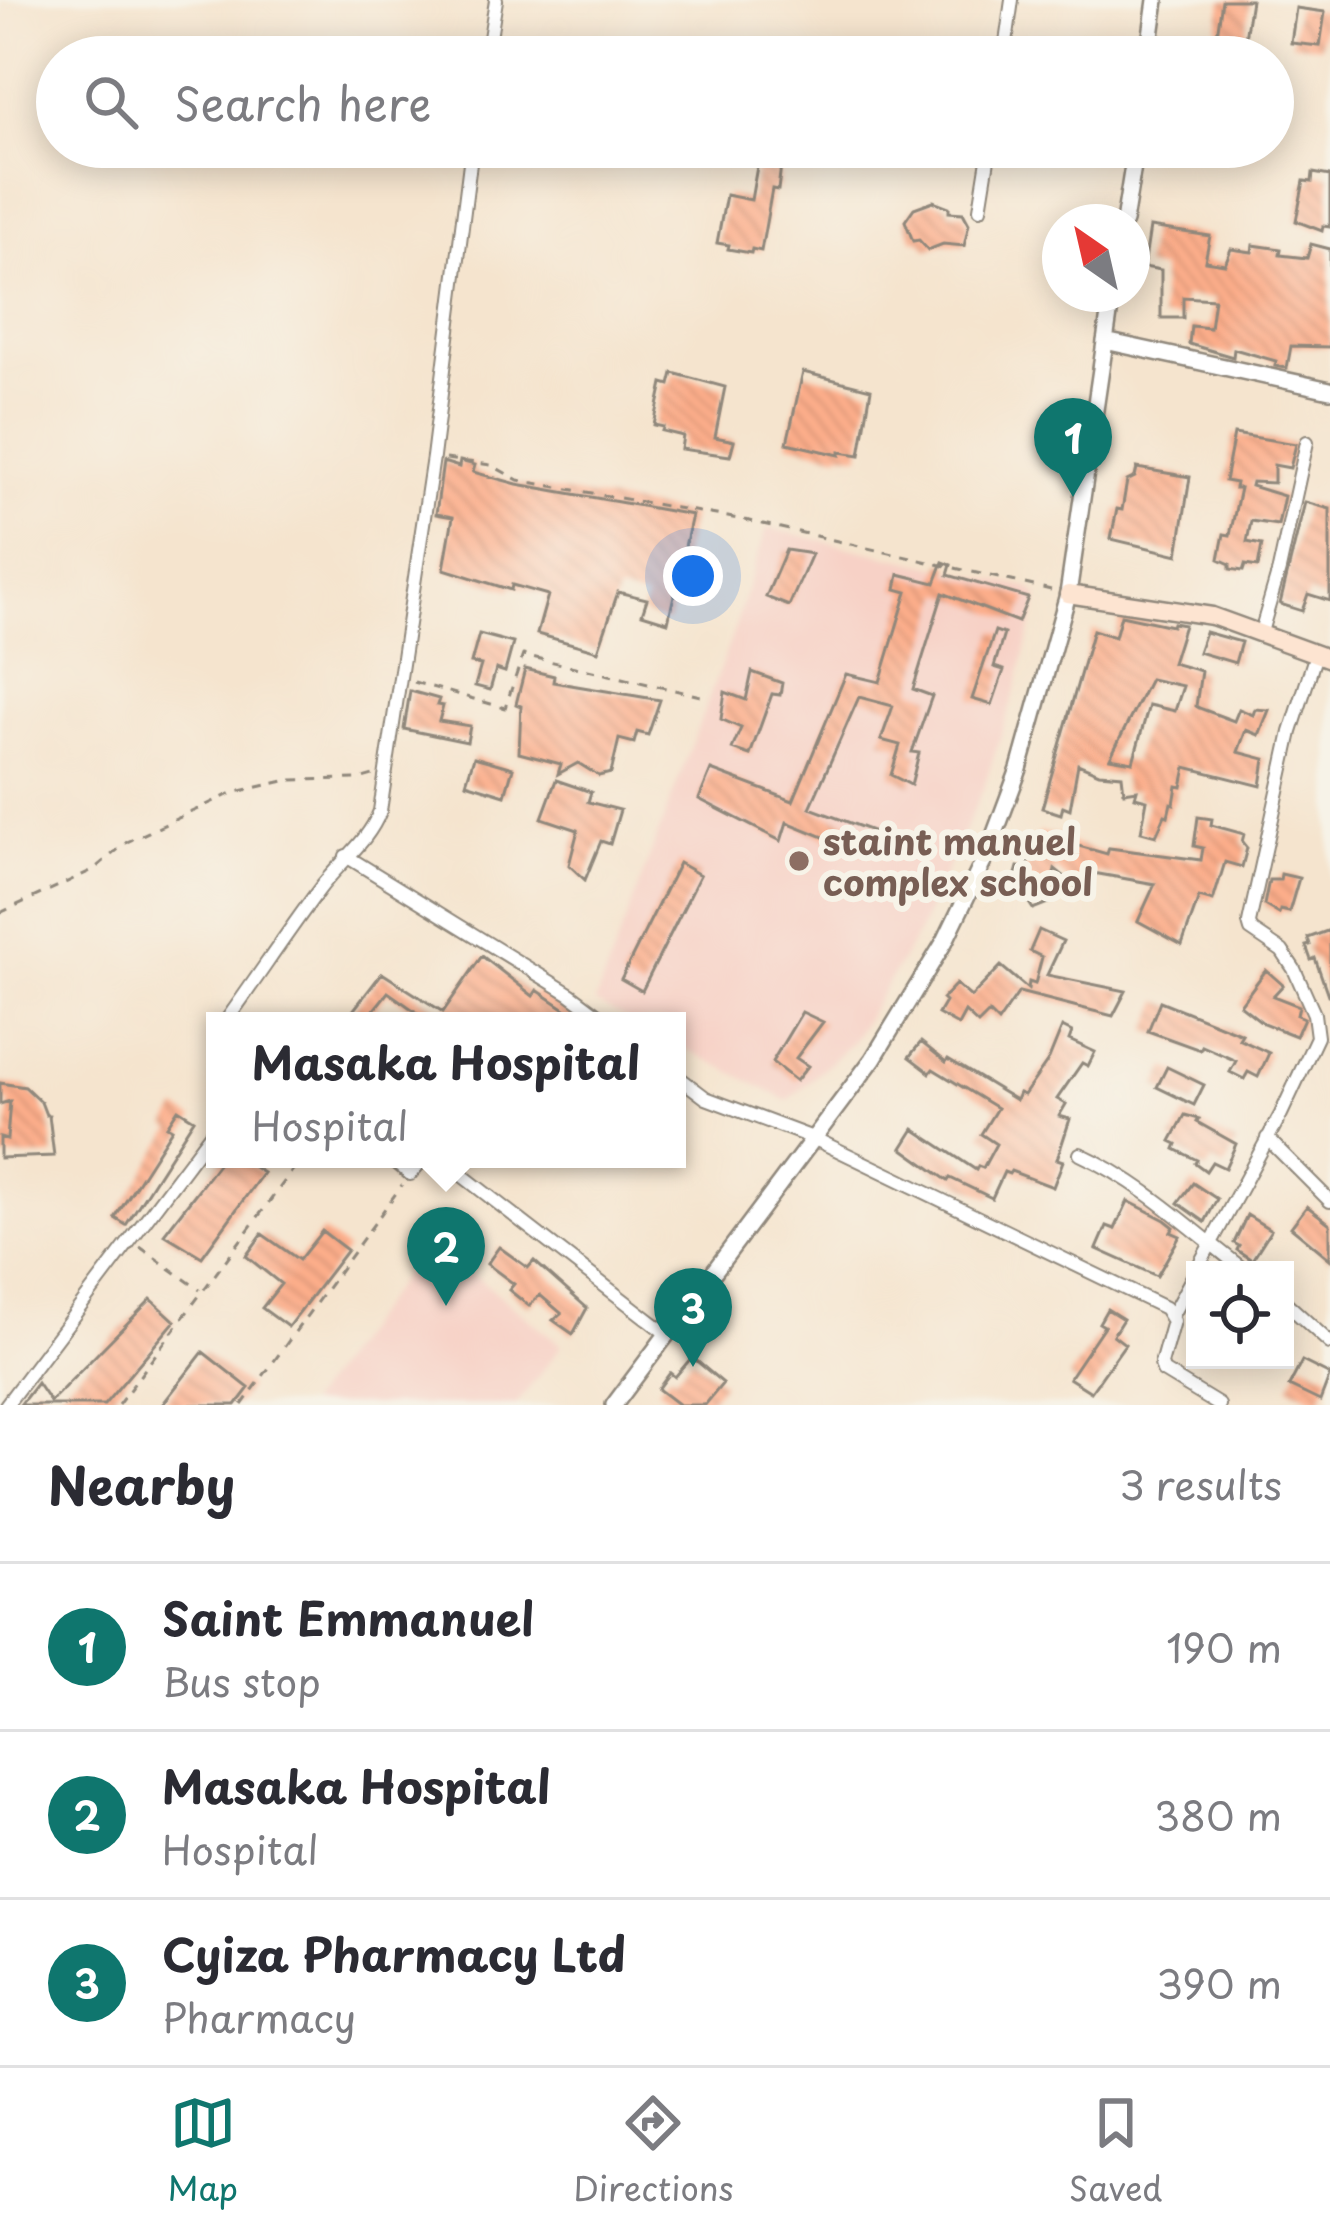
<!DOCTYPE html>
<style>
:root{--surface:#fff;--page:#f2f2f3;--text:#2b2b33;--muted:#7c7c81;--line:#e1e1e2;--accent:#0f766e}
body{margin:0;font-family:"Playpen Sans",sans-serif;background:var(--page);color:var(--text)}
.controls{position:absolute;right:36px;bottom:36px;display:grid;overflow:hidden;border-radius:0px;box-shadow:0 6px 30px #0003}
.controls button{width:108px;height:108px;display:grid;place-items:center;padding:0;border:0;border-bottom:3px solid var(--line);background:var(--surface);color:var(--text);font:60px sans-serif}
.compass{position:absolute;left:1042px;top:204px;width:108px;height:108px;border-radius:50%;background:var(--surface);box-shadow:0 6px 30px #0003;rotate:326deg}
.you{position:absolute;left:693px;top:576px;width:42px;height:42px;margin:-30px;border:9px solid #fff;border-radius:50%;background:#1a73e8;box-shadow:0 0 0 18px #1a73e833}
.badge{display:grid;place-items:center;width:78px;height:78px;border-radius:50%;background:var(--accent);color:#fff;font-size:39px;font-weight:700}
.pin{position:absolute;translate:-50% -99px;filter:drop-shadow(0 3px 6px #0008)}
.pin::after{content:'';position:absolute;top:63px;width:42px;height:36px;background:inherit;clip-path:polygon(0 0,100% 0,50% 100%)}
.popup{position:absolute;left:206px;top:1012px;width:480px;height:156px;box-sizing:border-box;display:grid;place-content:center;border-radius:0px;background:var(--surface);filter:drop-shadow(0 3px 9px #0005);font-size:39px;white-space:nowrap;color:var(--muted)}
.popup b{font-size:45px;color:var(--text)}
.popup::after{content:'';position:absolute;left:50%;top:100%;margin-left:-24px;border:24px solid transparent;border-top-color:var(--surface)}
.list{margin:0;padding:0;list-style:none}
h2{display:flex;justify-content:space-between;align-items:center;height:156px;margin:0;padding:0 48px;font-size:51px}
h2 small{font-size:39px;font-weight:400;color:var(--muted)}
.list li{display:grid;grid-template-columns:78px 1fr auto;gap:36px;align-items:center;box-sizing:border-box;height:168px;padding:0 48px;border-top:3px solid var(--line)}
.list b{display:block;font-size:45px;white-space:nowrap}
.list p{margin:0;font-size:39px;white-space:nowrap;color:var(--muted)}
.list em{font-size:39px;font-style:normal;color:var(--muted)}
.icon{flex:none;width:66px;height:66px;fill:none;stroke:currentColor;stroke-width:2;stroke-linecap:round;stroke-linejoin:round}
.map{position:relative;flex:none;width:1330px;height:1405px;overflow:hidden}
.search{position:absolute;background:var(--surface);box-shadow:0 6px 30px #0003;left:36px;right:36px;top:36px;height:132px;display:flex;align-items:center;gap:30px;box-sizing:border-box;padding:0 42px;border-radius:66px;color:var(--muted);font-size:45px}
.sheet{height:660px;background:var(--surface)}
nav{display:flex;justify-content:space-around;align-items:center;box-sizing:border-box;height:168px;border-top:3px solid var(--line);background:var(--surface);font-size:33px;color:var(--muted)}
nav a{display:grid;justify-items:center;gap:6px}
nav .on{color:var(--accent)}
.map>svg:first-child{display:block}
</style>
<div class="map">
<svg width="1330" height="1405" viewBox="0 0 1330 1405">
<defs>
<pattern id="building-back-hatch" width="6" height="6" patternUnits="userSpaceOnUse" patternTransform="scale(3)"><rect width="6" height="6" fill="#fcad8a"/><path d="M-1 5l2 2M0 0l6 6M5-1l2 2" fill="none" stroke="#d89577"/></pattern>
</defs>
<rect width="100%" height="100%" fill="#f7f3e8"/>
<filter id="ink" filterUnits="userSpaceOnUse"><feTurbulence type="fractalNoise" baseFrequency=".00833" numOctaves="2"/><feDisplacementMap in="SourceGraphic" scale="24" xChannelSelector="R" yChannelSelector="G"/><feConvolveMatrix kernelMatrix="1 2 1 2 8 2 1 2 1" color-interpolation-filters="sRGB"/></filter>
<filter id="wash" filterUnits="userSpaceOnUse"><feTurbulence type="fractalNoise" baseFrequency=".004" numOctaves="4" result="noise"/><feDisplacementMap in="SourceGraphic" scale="48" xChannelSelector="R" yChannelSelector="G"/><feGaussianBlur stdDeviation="2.7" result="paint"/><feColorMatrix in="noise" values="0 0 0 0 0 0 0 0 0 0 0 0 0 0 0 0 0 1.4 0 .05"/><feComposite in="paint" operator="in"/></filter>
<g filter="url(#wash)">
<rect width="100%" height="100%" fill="#f5e4ce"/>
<path fill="#f7d1c6" d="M767 528 1031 589 1039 597 1016 689 983 789 918 933 851 1043 788 1101 677 1044V1021H631L595 1003 731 639Z
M445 1252 562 1345 516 1405H307L409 1267Z"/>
<g id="blocks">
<path fill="url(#building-back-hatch)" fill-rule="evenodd" d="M1222 0H1251L1242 57H1214Z
M1296 8 1325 12 1320 46 1291 43Z
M758 161 781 165 778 190 772 189 761 251 752 249 751 253 728 249 729 245 717 243 726 195 751 200Z
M1313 173 1330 176V227L1323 226 1322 231 1296 221 1304 181 1312 182Z
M933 201 949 207V212L963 213 969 224 964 246 943 244 928 250 919 240 913 241 905 221 914 208Z
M1150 227 1210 236 1205 261 1225 264 1231 249 1252 252 1253 245 1281 249 1280 255 1307 258 1311 244 1330 249V347L1291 346 1287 368 1275 366 1276 361 1234 349 1233 357 1189 344 1191 326 1210 328 1214 299 1183 297V318H1161V270L1144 267Z
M803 372 871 389 860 455 840 452V455L787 443Z
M673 373 725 387 715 437 734 441 730 456 681 449 683 436 662 431 663 427 654 425 663 383 670 385Z
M1234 434 1296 444 1290 468 1274 465V483L1252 482 1251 486 1284 496 1278 525 1251 521 1247 542 1262 545 1258 567 1245 565 1243 571 1230 569V564L1219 559 1224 534 1230 535 1240 488H1235L1236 483 1225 481Z
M460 461 475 465 473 472 517 484 692 515 668 622 642 614 647 599 618 592 598 651 537 634 548 595 512 585 511 590 444 569 453 517 436 514 443 462 459 467Z
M1137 468 1190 477 1178 555 1111 539 1117 509 1122 510 1127 481 1135 477Z
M1305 502 1330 509V601L1308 594 1302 611 1280 604Z
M786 550 812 554 789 606 766 597Z
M943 562 951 565 948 575 1028 598 1018 622 943 593 913 689 932 696 912 752 919 753 911 785 891 775 900 745 881 740 893 706 859 697 810 808 872 831 865 854 787 822 781 841 699 799 711 770 793 801 846 674 880 682 907 592 896 589 899 574 935 583Z
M1121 615 1172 626 1173 623 1184 625 1172 663 1201 671 1196 706 1199 708 1234 721 1239 709 1253 715 1255 709 1269 710 1259 735 1246 730 1238 752 1265 759 1261 786 1186 767 1182 787 1177 786 1174 804 1171 803 1168 816 1165 815 1156 836 1141 832 1147 800 1135 797 1137 790 1124 792 1122 775 1099 773 1078 764 1070 809 1063 806 1061 814 1042 808 1093 630 1115 637ZM1150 679 1183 686 1175 711 1149 705 1133 762 1110 758Z
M995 631 1004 634 994 667 1004 670 992 705 972 699Z
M1205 632 1241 642 1235 663 1198 652Z
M479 634 513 643 505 672 496 669 490 690 475 686 481 665 471 663Z
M525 669 554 676 553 682 660 700 648 735 637 732 634 743 619 739 611 773 599 776 578 763 558 774 561 764 519 753 521 706 516 704Z
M752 672 782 683 780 695 772 694 750 755 732 749 741 728 721 719 725 692 746 700Z
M410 691 439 699 437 705 443 706 439 721 470 726 467 742 404 729Z
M474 757 513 768 505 795 466 783Z
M556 780 591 792 588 802 620 810 610 844 601 841 585 880 569 865 578 830 542 818Z
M1198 817 1212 819 1211 825 1244 834 1242 842 1247 848 1242 867 1225 862 1213 901 1199 897 1182 945 1138 921 1155 884 1093 873 1081 890 1055 869 1048 903 1033 909 1023 894 1016 896 1011 891 1018 867 1028 869V859L1039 833 1065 836 1064 842 1107 854 1109 848 1201 860 1203 848 1194 846Z
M679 863 700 875 642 991 621 979Z
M1281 874 1299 878 1289 912 1280 910 1279 914 1264 905 1269 880H1280Z
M1039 930 1063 941 1047 975 1126 991 1113 1016 1019 992 998 1022 989 1013 978 1024 965 1012 958 1025 938 1014 945 1002 942 999 956 984 971 997 1001 966 1028 989 1029 982 1035 984 1042 957 1030 951Z
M1330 930V995H1328L1315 958 1311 960 1306 946 1310 945 1308 938Z
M482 956 533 996 537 990 583 1021H429L388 992 365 1021H345L382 973 443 1012Z
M1266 970 1283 985 1273 996 1299 1006 1297 1015 1304 1018 1296 1036 1263 1023 1240 1005Z
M1160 1001 1242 1034 1239 1039 1269 1053 1258 1077 1248 1072 1244 1079 1230 1072 1236 1061 1202 1046 1200 1050 1148 1031Z
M802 1012 823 1022 796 1058 808 1066 796 1081 772 1062Z
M1062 1027 1072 1032 1069 1040 1095 1052 1088 1066 1082 1063 1057 1099 1066 1104 1059 1116 1070 1119 1057 1159 1063 1161 1053 1187 1011 1171 1009 1174 1004 1172 992 1198 950 1178 948 1181 902 1148 914 1129 976 1170 978 1166 983 1168 996 1144 981 1134 997 1108 933 1069 930 1073 909 1057 921 1042 946 1062 948 1059 1016 1100 1019 1093 1024 1095 1049 1059Z
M1167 1067 1204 1085 1194 1105 1157 1087Z
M0 1083 25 1087 41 1102 46 1115H49L54 1156 0 1158V1137L7 1139 10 1101 0 1104Z
M178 1109 194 1119 126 1225 115 1218 172 1129 167 1126Z
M1185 1115 1199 1119 1197 1122 1236 1144 1225 1168 1212 1162 1206 1171 1195 1163 1197 1160 1175 1149 1177 1144 1171 1141Z
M222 1159H242L263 1173 202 1257 164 1234Z
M1193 1183 1217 1199 1205 1222 1178 1203Z
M1128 1201 1165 1220 1174 1227 1171 1232 1180 1236 1157 1276 1097 1249 1107 1226 1115 1229Z
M1307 1206 1330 1224V1259L1291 1227Z
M1247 1215 1271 1230 1252 1260 1237 1250 1239 1246 1234 1243Z
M322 1231 347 1250 288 1327 262 1308 281 1284 246 1256 262 1234 299 1260Z
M499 1247 528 1268 534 1261 587 1308 573 1334 553 1320 561 1313 540 1295 529 1306 509 1290 514 1284 487 1264Z
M151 1299 175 1321 104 1405H20L37 1383 50 1402Z
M1107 1309 1123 1319 1113 1335 1125 1344 1091 1392 1069 1378 1104 1326 1099 1323Z
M203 1352 249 1388 236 1405H162Z
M692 1357 723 1383 705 1405H679L658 1389 670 1373 675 1377Z
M1302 1361 1330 1375 1320 1401 1289 1386Z"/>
</g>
</g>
<g filter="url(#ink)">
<use href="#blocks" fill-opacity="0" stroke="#90887c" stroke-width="3"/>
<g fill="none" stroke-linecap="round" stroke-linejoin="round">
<defs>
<path id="minor" d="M487 57 496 0
M1004 57 1012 0
M980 209 990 147
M1261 632 1279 570 1307 442
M346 856 570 994 606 1021
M226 1021C257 978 286 934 318 891 338 863 368 843 380 811L433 457 472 147
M677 1076 706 1098 813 1138 1165 1308 1173 1321 1161 1364 1163 1371 1219 1405
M1267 1138 1330 1201
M1080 1154C1143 1183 1190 1228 1244 1270
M392 1159 410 1174 423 1159
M441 1159 667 1334
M1285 1302 1330 1343
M1172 1315 1281 1114 1317 1037 1314 1014 1294 969 1282 951 1251 930 1249 923 1291 732 1316 654
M6 1405 215 1128"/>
<path id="tertiary" d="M1148 57 1156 0
M1124 222 1136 147
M1105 341 1330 390
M614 1405 873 1059 945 941 988 852 1019 769 1068 594 1112 294"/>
<path id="secondary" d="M1068 594 1212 616 1330 659"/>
</defs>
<use href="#minor" stroke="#90887c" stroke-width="16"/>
<use href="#tertiary" stroke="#90887c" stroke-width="20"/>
<use href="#secondary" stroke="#90887c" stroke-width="21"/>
<path stroke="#90887c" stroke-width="3" stroke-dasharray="9 9" stroke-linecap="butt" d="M446 459 491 465 518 480 750 521 1051 590
M414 682 505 708 523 655 709 698
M0 913 93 870 127 842 232 793 289 780 359 779 373 775
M140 1247 200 1290
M118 1405 301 1159
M242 1405 402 1185"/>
<use href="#minor" stroke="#fff" stroke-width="12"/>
<use href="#tertiary" stroke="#fff" stroke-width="15"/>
<use href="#secondary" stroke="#fde4d1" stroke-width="16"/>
</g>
</g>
<circle fill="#8d6e63" stroke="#f7f3e8" stroke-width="4.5" cx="799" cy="861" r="12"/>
<g text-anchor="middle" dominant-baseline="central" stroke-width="12" stroke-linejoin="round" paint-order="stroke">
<g font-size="36" font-weight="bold" fill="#785e54" stroke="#f7f3e8" text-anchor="start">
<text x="823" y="840">staint manuel<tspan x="823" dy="41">complex school</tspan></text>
</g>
</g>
</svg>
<div class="controls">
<button><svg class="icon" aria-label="locate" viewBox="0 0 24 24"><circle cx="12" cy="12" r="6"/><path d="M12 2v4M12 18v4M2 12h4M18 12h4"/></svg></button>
</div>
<svg class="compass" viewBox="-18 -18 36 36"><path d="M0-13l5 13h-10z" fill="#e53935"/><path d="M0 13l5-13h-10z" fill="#7c7c81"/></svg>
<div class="you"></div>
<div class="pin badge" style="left:1073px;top:497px">1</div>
<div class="pin badge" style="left:446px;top:1306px">2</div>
<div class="popup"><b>Masaka Hospital</b>Hospital</div>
<div class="pin badge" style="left:693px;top:1367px">3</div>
<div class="search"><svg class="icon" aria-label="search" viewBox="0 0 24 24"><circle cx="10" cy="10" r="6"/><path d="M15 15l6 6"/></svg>Search here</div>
</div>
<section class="sheet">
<h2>Nearby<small>3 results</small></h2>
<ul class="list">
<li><span class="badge">1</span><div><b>Saint Emmanuel</b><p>Bus stop</p></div><em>190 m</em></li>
<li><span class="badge">2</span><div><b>Masaka Hospital</b><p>Hospital</p></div><em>380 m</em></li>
<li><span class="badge">3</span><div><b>Cyiza Pharmacy Ltd</b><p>Pharmacy</p></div><em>390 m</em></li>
</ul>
</section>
<nav>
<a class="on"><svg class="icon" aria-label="map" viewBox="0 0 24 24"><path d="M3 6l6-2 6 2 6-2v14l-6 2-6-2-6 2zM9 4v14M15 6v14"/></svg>Map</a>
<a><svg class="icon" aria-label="directions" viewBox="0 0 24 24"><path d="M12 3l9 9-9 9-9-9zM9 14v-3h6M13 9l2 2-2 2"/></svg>Directions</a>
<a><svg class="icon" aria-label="saved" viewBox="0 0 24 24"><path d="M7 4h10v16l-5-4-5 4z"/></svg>Saved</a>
</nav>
